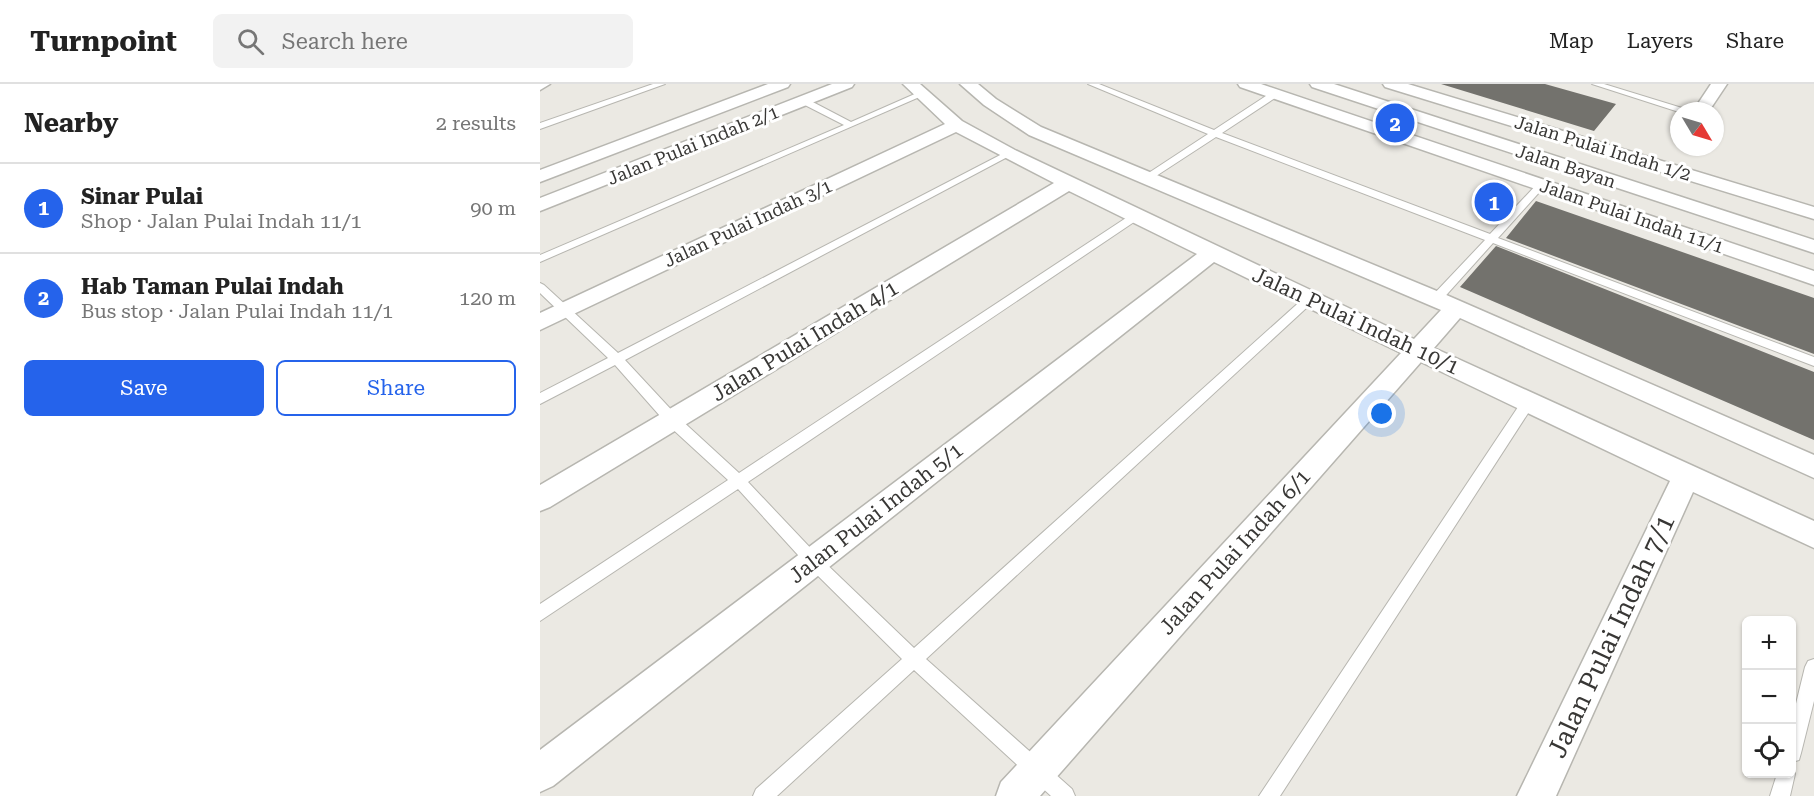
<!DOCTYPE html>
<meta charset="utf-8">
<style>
:root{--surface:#fff;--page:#f2f2f2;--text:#222;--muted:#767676;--line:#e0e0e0;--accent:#2563eb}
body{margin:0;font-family:"Roboto Serif",serif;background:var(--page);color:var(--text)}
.controls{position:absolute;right:18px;bottom:18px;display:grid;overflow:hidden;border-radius:9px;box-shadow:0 2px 4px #0004}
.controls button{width:54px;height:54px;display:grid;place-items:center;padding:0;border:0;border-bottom:2px solid var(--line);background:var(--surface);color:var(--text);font:30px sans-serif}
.compass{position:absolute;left:1130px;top:18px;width:54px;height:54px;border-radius:50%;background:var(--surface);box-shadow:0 2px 4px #0004;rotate:128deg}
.you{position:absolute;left:842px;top:330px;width:21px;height:21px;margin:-15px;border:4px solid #fff;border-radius:50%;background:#1a73e8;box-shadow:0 0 0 9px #1a73e833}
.badge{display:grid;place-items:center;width:39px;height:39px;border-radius:50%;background:var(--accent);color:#fff;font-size:20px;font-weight:700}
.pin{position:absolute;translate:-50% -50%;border:3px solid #fff;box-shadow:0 2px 6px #0006}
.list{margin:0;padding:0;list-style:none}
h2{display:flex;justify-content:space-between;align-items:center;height:78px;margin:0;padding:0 24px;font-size:26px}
h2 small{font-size:20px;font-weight:400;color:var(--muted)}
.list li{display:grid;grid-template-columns:39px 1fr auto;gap:18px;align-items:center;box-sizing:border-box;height:90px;padding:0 24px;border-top:2px solid var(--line)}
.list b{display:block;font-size:22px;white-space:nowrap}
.list p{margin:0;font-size:20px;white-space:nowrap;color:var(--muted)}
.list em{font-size:20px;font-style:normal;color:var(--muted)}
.actions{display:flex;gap:12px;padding:18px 24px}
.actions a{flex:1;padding:14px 0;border:2px solid var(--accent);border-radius:9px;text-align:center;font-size:21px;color:var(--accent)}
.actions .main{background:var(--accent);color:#fff}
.icon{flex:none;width:33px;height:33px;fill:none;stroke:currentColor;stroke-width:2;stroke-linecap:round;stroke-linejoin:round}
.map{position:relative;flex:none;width:1274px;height:712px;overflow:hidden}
header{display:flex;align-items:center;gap:36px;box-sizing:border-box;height:84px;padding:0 30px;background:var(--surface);border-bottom:2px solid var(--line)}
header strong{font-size:28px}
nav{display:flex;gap:33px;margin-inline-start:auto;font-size:21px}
.search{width:420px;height:54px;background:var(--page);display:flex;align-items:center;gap:15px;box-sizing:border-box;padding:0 21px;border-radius:9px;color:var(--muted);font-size:22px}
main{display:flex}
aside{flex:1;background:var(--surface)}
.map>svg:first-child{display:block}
</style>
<header>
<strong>Turnpoint</strong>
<div class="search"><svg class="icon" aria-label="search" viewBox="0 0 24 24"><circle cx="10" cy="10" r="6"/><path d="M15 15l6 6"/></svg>Search here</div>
<nav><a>Map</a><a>Layers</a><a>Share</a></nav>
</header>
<main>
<aside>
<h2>Nearby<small>2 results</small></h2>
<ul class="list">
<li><span class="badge">1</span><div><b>Sinar Pulai</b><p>Shop · Jalan Pulai Indah 11/1</p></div><em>90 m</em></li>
<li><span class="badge">2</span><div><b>Hab Taman Pulai Indah</b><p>Bus stop · Jalan Pulai Indah 11/1</p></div><em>120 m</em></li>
</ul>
<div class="actions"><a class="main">Save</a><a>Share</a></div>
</aside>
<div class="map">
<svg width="1274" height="712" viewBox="0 0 1274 712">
<rect width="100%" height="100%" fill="#ebe9e3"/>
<path fill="#73726d" d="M901 0H1005L1076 20 1054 47Z
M996 117 1274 214V270L966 154Z
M956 162 1274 288V356L920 203Z"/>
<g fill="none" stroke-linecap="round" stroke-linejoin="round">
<defs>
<path id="service" d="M113 0H125L0 45V39Z
M548 0H559L674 46 732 8H738V12L682 49 950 150 998 99H1004V103L958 154 1274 273V282L953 159 900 218H892V212L945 156 676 53 610 96H604V92L668 50Z
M1052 0H1064L1142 24 1161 25 1165 27 1139 28Z
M377 9 384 11 0 178V171L304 41 261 19V15H267L311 38Z
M466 68 473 70 85 276 138 333 199 389 592 130H600V134L208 398 278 472 374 564 765 213H773L775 216 386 575 532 705 535 712H511L374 586 237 712H213L216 705 362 575 268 482 198 405 0 537V520L188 396 128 341 75 281 0 320V309L68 274 0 209V199L4 201 78 269Z
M989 312 995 317 994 320 740 712H719L984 314Z
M1274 575V617L1261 669 1259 676 1252 678V636L1265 583 1268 577Z
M1252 683 1255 690 1250 712H1230L1237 690H1252Z"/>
<path id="minor" d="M0 0H10L0 6Z
M228 0H250L248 3 0 98V86Z
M292 0H314L312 3 0 127V114Z
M363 0H380L422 37 475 66 874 255 901 226 489 51 444 21 420 0H438L456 15 501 43 904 210 1274 371V394L920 234 894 264 1274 437V464L1153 408 1016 712H977L1130 397 881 278 500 712H456L461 698 861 269 674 178 13 702 0 708V666L657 170 529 107 10 423 0 427V401L514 99 416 48 0 246V229L405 40Z
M698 0H721L1274 187V201L700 3Z
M770 0H794L1274 156V169L772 3Z
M843 0H868L1274 123V135L845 3Z
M1171 0H1187L1169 27H1153Z"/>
</defs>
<use href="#service" stroke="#b7b6b0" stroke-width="2"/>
<use href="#minor" stroke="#b7b6b0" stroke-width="3"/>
<use href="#service" fill="#fff" fill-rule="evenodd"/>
<use href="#minor" fill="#fff" fill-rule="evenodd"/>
</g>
<g text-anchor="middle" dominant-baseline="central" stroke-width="6" stroke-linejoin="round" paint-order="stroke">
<g font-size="18" fill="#383735" stroke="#fff">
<text transform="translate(153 61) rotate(-22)">Jalan Pulai Indah 2/1</text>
<text transform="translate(1063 64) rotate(17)">Jalan Pulai Indah 1/2</text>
<text transform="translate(1026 82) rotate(18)">Jalan Bayan</text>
<text transform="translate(1092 132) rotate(19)">Jalan Pulai Indah 11/1</text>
<text transform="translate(208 139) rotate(-25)">Jalan Pulai Indah 3/1</text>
</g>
<g font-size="21" fill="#383735" stroke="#fff">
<text transform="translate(816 237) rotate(25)">Jalan Pulai Indah 10/1</text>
<text transform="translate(265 257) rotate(-31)">Jalan Pulai Indah 4/1</text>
<text transform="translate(336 429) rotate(-38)">Jalan Pulai Indah 5/1</text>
<text transform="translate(695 468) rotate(-48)">Jalan Pulai Indah 6/1</text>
</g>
<g font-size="26" fill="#383735" stroke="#fff">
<text transform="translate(1071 552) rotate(-65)">Jalan Pulai Indah 7/1</text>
</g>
</g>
</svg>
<div class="controls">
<button>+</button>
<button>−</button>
<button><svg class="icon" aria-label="locate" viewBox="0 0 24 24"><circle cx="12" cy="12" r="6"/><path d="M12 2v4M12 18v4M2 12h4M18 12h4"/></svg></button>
</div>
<svg class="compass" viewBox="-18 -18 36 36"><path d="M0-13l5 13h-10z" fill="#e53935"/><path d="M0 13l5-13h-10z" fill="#767676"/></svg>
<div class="you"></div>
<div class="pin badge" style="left:954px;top:118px">1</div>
<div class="pin badge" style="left:855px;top:39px">2</div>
</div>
</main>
